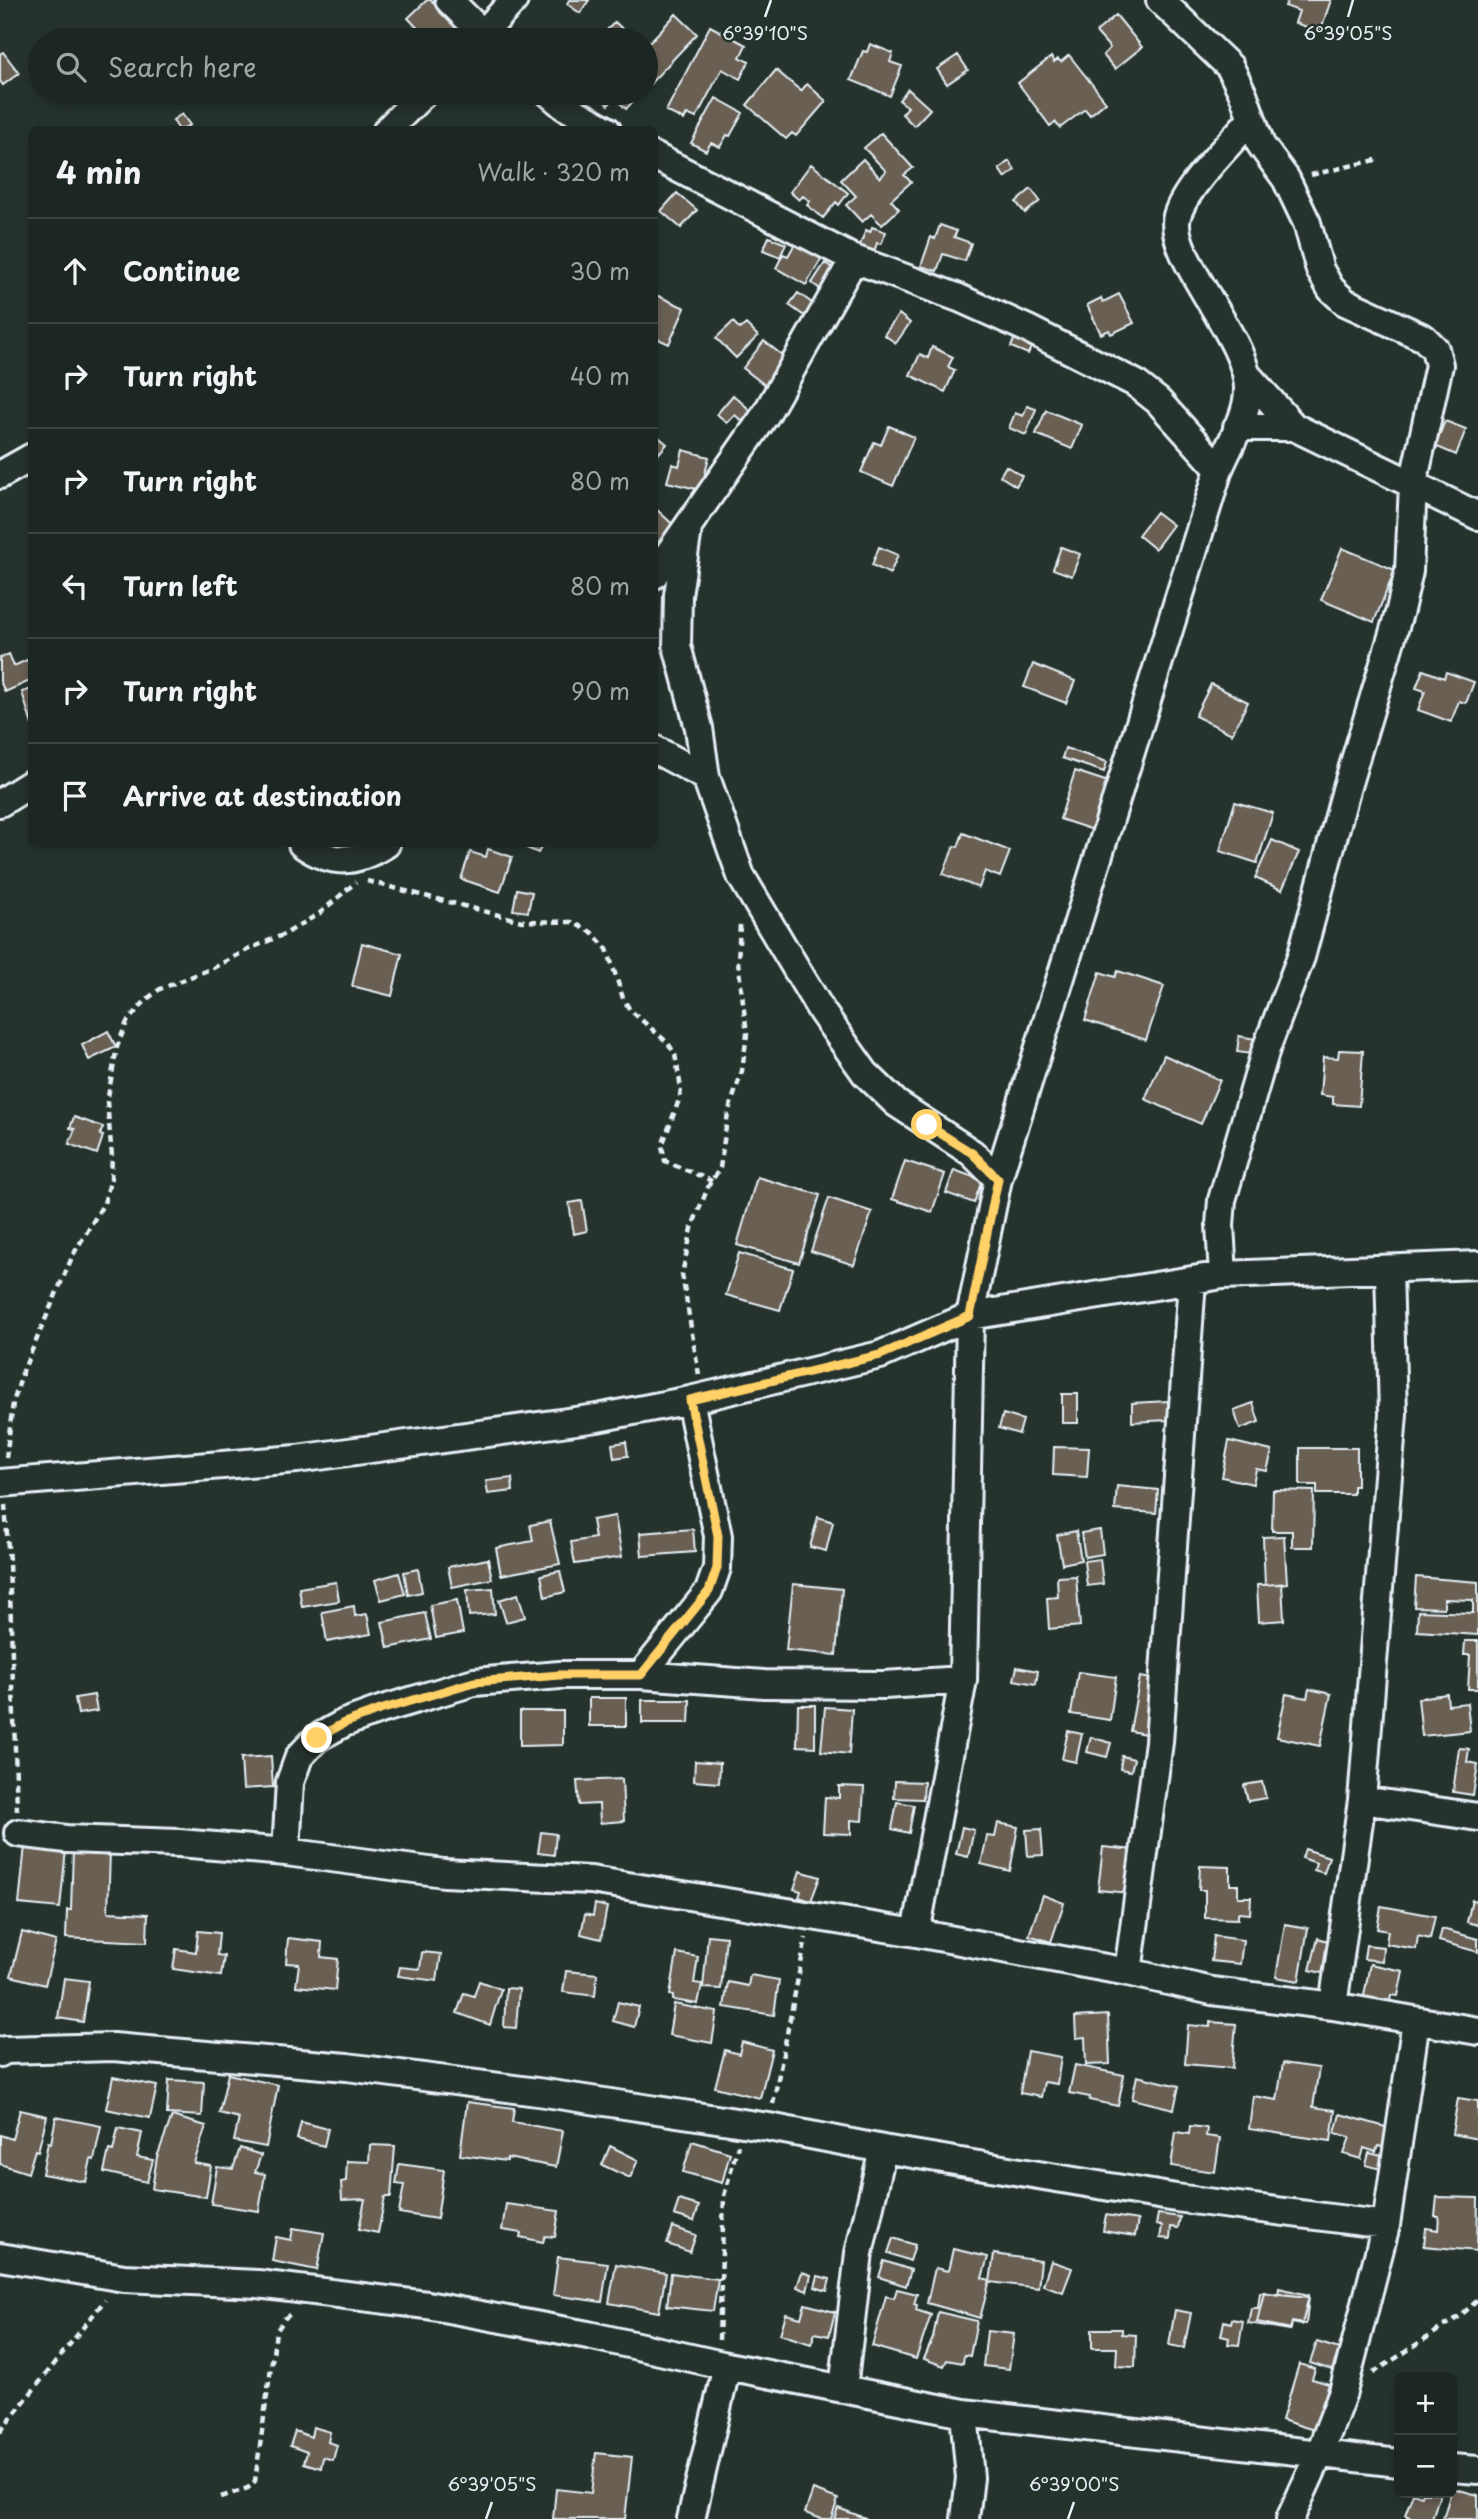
<!DOCTYPE html>
<meta charset="utf-8">
<style>
:root{--surface:#1c2622;--page:#252e2a;--text:#f1f3f6;--muted:#a0a5a5;--line:#3a4340}
body{margin:0;font-family:"Playpen Sans",sans-serif;background:var(--page);color:var(--text)}
.controls{position:absolute;right:21px;bottom:21px;display:grid;overflow:hidden;border-radius:10px;box-shadow:0 4px 10px #0003}
.controls button{width:63px;height:63px;display:grid;place-items:center;padding:0;border:0;border-bottom:2px solid var(--line);background:var(--surface);color:var(--text);font:35px sans-serif}
.stop{position:absolute;width:21px;height:21px;margin:-16px;border:5px solid #ffd166;border-radius:50%;background:#fff}
.stop.end{background:#ffd166;border-color:#fff;box-shadow:0 2px 7px #0008}
.list{margin:0;padding:0;list-style:none}
h2{display:flex;justify-content:space-between;align-items:center;height:91px;margin:0;padding:0 28px;font-size:30px}
h2 small{font-size:23px;font-weight:400;color:var(--muted)}
.list li{display:grid;grid-template-columns:46px 1fr auto;gap:21px;align-items:center;box-sizing:border-box;height:105px;padding:0 28px;border-top:2px solid var(--line)}
.list b{display:block;font-size:26px;white-space:nowrap}
.list em{font-size:23px;font-style:normal;color:var(--muted)}
.icon{flex:none;width:38px;height:38px;fill:none;stroke:currentColor;stroke-width:2;stroke-linecap:round;stroke-linejoin:round}
.map{position:relative;flex:none;width:1478px;height:2519px;overflow:hidden}
.search{position:absolute;background:var(--surface);box-shadow:0 4px 10px #0003;left:28px;top:28px;width:630px;height:77px;display:flex;align-items:center;gap:18px;box-sizing:border-box;padding:0 24px;border-radius:38px;color:var(--muted);font-size:26px}
.panel{position:absolute;background:var(--surface);box-shadow:0 4px 10px #0003;left:28px;top:126px;width:630px;height:721px;border-radius:10px}
.map>svg:first-child{display:block}
</style>
<div class="map">
<svg width="1478" height="2519" viewBox="0 0 1478 2519">
<rect width="100%" height="100%" fill="#26332d"/>
<filter id="ink" filterUnits="userSpaceOnUse"><feTurbulence type="fractalNoise" baseFrequency=".0143" numOctaves="2"/><feDisplacementMap in="SourceGraphic" scale="14" xChannelSelector="R" yChannelSelector="G"/><feConvolveMatrix kernelMatrix="1 2 1 2 8 2 1 2 1" color-interpolation-filters="sRGB"/></filter>
<g filter="url(#ink)">
<path fill="#695f52" stroke="#e8f1f8" stroke-width="2" d="M427 0H431L462 33 455 40H425L427 38 408 18Z
M569 0H589L580 13 567 4Z
M1288 0H1331L1320 32 1295 23 1299 11 1285 6Z
M676 14 697 34 646 88V46Z
M1116 15 1142 47 1115 69 1103 55 1110 48 1096 32Z
M615 22 634 40H605L601 36Z
M710 26 746 45 740 57 749 62 740 79 722 69 696 118 687 114 684 120 666 111Z
M870 44 893 53 890 62 902 66 890 96 851 80 863 51 867 52Z
M3 52 19 73 3 85 0 81V54Z
M958 55 968 70 947 84 937 69Z
M1069 55 1106 102 1090 115 1085 109 1060 128 1055 122 1050 126 1018 83 1051 57 1054 62 1058 59 1061 62Z
M776 70 801 91 807 84 826 101 796 136 792 133 786 139 747 105Z
M908 89 930 109 914 126 902 114 908 107 899 100Z
M600 93H641L626 109 615 98 608 105 598 95Z
M716 98 743 113 730 136 727 135 720 147 711 143 706 151 691 143Z
M182 114 190 125 179 130 173 120Z
M881 133 913 168 904 175 911 182 891 200 899 209 882 225 871 214 862 222 846 205 856 196 841 180 863 159 880 178 886 171 864 148Z
M1009 161 1015 170 1005 178 999 169Z
M811 164 848 193 839 205 836 202 823 218 807 205 810 201 803 196 799 200 790 192Z
M1031 189 1040 201 1025 213 1016 202Z
M677 193 697 210 681 228 661 211Z
M940 225 957 231 954 237 971 243 965 261 943 254 937 271 921 266 931 237 935 239Z
M872 227 886 232 881 244 877 243 874 252 859 247 866 230 870 232Z
M769 237 786 244 780 257 763 250Z
M796 242 827 249 806 285 776 268 783 254 788 256Z
M825 263 837 271 823 291 812 283Z
M798 293 819 308 810 320 789 305Z
M654 294 685 308 669 344 654 337Z
M1119 294 1134 323 1111 334 1109 330 1101 334 1087 305 1101 298 1103 302Z
M899 314 910 323 896 343 884 335Z
M733 322 740 329 746 324 758 336 736 358 716 338Z
M1018 330 1036 337 1028 354 1011 347Z
M764 341 787 359 766 386 743 368Z
M932 347 953 357 948 367 955 370 945 392 910 375 920 354 928 358Z
M733 395 757 416 748 426 735 415 727 423 717 414Z
M1027 406 1036 409 1026 435 1009 428 1015 413 1023 416Z
M1046 410 1082 425 1072 449 1036 434Z
M1445 421 1466 429 1456 455 1435 446Z
M889 426 914 437 893 486 861 472 874 442 881 445Z
M654 433 667 444 654 459Z
M683 450 709 457 701 490 667 482 672 464 679 466Z
M1006 466 1022 476 1016 486 1000 476Z
M655 508 679 530 654 557V509Z
M1156 512 1173 525 1155 549 1138 535Z
M879 547 898 555 890 574 872 565Z
M1061 547 1080 554 1072 576 1053 569Z
M1342 548 1395 570 1374 622 1321 600Z
M9 654 14 666 29 659 32 665V680L5 692 0 681V658Z
M1033 664 1075 681 1066 703 1024 687Z
M1423 670 1444 678 1446 672 1474 682 1466 703 1459 701 1451 722 1418 710 1425 691 1416 688Z
M1211 684 1248 702 1232 734 1195 716Z
M32 689V725L22 692Z
M1065 748 1107 762 1104 772 1062 758Z
M1075 771 1111 783 1096 831 1060 819Z
M1235 802 1273 813 1257 863 1220 851Z
M963 833 1010 851 1000 877 985 871 979 888 943 874 954 846 958 847Z
M1272 840 1299 852 1282 890 1255 878Z
M521 844H543L538 853 520 845Z
M488 849 512 857 500 892 461 879 470 852 486 857Z
M517 889 532 892 528 912 513 910Z
M362 943 402 954 392 996 352 986Z
M1118 971 1164 986 1146 1040 1085 1020 1100 972 1115 977Z
M108 1031 116 1047 89 1060 82 1045Z
M1239 1036 1261 1040 1258 1055 1237 1052Z
M1339 1050 1363 1051 1359 1106 1333 1104V1097L1320 1095 1323 1057 1338 1058Z
M1164 1055 1220 1080 1201 1124 1145 1099Z
M74 1117 103 1127 100 1135 103 1136 97 1154 69 1144 75 1129 70 1128Z
M905 1161 945 1174 932 1212 892 1199Z
M954 1170 982 1180 974 1203 946 1193Z
M757 1177 820 1195 799 1263 737 1245Z
M829 1198 872 1212 854 1265 811 1251Z
M582 1201 587 1231 574 1234 569 1203Z
M739 1253 793 1269 780 1310 726 1295Z
M1062 1394H1078V1423H1062Z
M1168 1401V1420L1132 1422V1403Z
M1253 1403 1259 1422 1240 1429 1234 1410Z
M1003 1414 1023 1420 1019 1434 999 1428Z
M1229 1441 1272 1451 1267 1471 1256 1469 1253 1484 1222 1477Z
M626 1442 628 1456 614 1458 612 1444Z
M1054 1447 1089 1448 1087 1477 1053 1475Z
M1300 1448H1357V1486H1353V1494H1317V1485H1300Z
M512 1478 513 1491 488 1494 486 1481Z
M1117 1486 1158 1490 1156 1513 1115 1510Z
M1273 1490 1314 1491 1313 1547H1292V1531H1272Z
M615 1516 622 1557 575 1564 571 1542 595 1538 592 1520Z
M818 1517 833 1522 826 1551 810 1547Z
M550 1521 560 1564 501 1575 496 1548 533 1541 530 1525Z
M693 1529 695 1552 642 1556 640 1533Z
M1100 1530 1103 1554 1085 1557 1081 1533Z
M1076 1531 1081 1560 1062 1564 1057 1535Z
M1284 1536 1287 1583 1265 1585 1263 1537Z
M488 1559 492 1579 452 1587 448 1567Z
M1100 1559 1103 1584 1087 1586 1084 1561Z
M418 1569 422 1592 408 1595 404 1572Z
M560 1571 565 1592 545 1597 541 1575Z
M399 1573 405 1594 381 1600 375 1580Z
M1076 1576 1080 1626 1049 1629 1047 1598 1058 1597 1057 1577Z
M1416 1577 1478 1582V1635L1417 1631 1418 1611 1473 1613V1600L1444 1599V1608L1414 1607Z
M336 1582 339 1601 302 1607 299 1588Z
M793 1584 842 1589 836 1655 786 1650Z
M1282 1584 1284 1620 1259 1622 1257 1585Z
M493 1588 495 1614 469 1616 467 1590Z
M518 1594 525 1617 506 1622 499 1600Z
M457 1600 463 1633 436 1638 430 1605Z
M354 1606 355 1616 367 1614 371 1634 327 1642 322 1612Z
M425 1613 431 1639 388 1648 382 1622Z
M1465 1641H1478V1689H1468L1470 1655H1464Z
M1017 1667 1038 1671 1036 1684 1014 1680Z
M1078 1672 1116 1677 1110 1720 1071 1714Z
M1140 1677 1165 1681 1155 1736 1130 1731Z
M1309 1689 1331 1694 1320 1746 1277 1737 1286 1694 1307 1698Z
M1447 1694 1448 1705 1467 1703 1470 1731 1422 1736 1418 1698Z
M94 1695 97 1711 78 1714 75 1698Z
M589 1698H626V1726H589Z
M642 1700H690L689 1723H642Z
M798 1705H815V1747L797 1746Z
M825 1707 852 1709 849 1754 821 1751Z
M520 1711H563V1745L520 1746Z
M1068 1731 1082 1734 1076 1762 1062 1759Z
M1091 1737 1111 1743 1107 1757 1087 1752Z
M1459 1748 1469 1749 1467 1762 1478 1764 1473 1795 1453 1792Z
M271 1756 273 1787 243 1789 241 1758Z
M1122 1756 1134 1759 1131 1771 1120 1769Z
M695 1761 720 1763 719 1783 694 1781Z
M622 1779 624 1821 600 1823 599 1804 579 1805 577 1781Z
M895 1781 924 1782 923 1799 894 1798Z
M1262 1782 1266 1798 1248 1801 1244 1785Z
M839 1786 864 1787 862 1821 851 1820V1834L823 1833 825 1797 839 1798Z
M897 1802 914 1805 909 1833 892 1829Z
M998 1823 1018 1827 1010 1871 981 1864 987 1836 995 1837Z
M962 1827 974 1830 968 1857 956 1854Z
M1041 1829 1043 1855 1028 1856 1026 1830Z
M541 1832 556 1834 554 1855 538 1853Z
M25 1845 66 1849 60 1908 19 1904Z
M1103 1847 1134 1850 1129 1893 1098 1890Z
M1305 1849 1329 1857 1324 1873 1314 1870 1316 1863 1302 1858Z
M73 1850 110 1851 108 1912 148 1914 147 1942 66 1938 67 1910H71Z
M1200 1866 1230 1867V1885H1238V1897H1251L1250 1914 1238 1913V1919L1205 1918V1890H1199Z
M800 1871 820 1877 811 1901 799 1897 801 1891 794 1889Z
M1043 1895 1064 1903 1051 1942 1029 1935Z
M1472 1900 1478 1901V1925L1467 1922Z
M595 1904 607 1907 601 1939 581 1934 585 1914 593 1916Z
M1381 1906 1435 1916 1430 1939 1418 1936 1416 1949 1386 1944 1388 1931 1377 1929Z
M1285 1924 1308 1928 1299 1981 1276 1977Z
M1442 1929 1478 1939V1952L1439 1941Z
M198 1931 219 1933 217 1955 224 1956 221 1976 173 1969 176 1949 196 1952Z
M22 1932 56 1941 45 1985 11 1976Z
M708 1935 726 1937 721 1989 703 1988Z
M1214 1936 1243 1940 1240 1964 1211 1961Z
M288 1938 322 1942 321 1957 338 1959 335 1990 296 1986 299 1964 286 1963Z
M1318 1938 1334 1943 1326 1974 1310 1970Z
M1366 1945 1383 1947 1382 1961 1364 1959Z
M422 1952 441 1954 437 1981 398 1976 400 1967 420 1969Z
M677 1953 698 1957 694 1983 702 1984 698 2004 673 2000V1996L670 1995Z
M1370 1964 1403 1971 1398 1996 1391 1995 1389 2006 1363 2001Z
M566 1971 597 1974 595 1996 563 1992Z
M750 1975 779 1980 774 2015 724 2007 728 1982 748 1986Z
M64 1978 89 1981 83 2022 58 2018Z
M479 1981 501 1989 490 2025 457 2013 464 1993 474 1996Z
M506 1988 519 1989 516 2028 504 2027Z
M618 2002 639 2007 634 2027 613 2021Z
M674 2004 717 2012 712 2043 669 2035Z
M1108 2015 1110 2064 1086 2065 1085 2037 1076 2038 1075 2017Z
M1210 2022 1236 2024 1232 2068 1185 2064 1188 2025 1210 2027Z
M742 2042 772 2050 760 2098 715 2087 725 2050 739 2054Z
M1027 2051 1061 2057 1057 2084 1044 2082 1041 2097 1020 2093Z
M1283 2063 1319 2068 1313 2107 1335 2110 1331 2141 1249 2129 1253 2096 1277 2100Z
M1075 2065 1124 2075 1118 2106 1089 2100 1090 2097 1069 2093Z
M228 2074 278 2085 266 2147 234 2141 239 2118 219 2113Z
M1137 2076 1179 2086 1174 2109 1132 2099Z
M113 2077 157 2086 150 2118 106 2109Z
M169 2080 204 2082 202 2116 167 2114Z
M1458 2098 1478 2101V2139L1452 2134Z
M467 2102 514 2108 512 2122 563 2131 556 2167 507 2158V2161L460 2155Z
M20 2110 47 2116 38 2151 35 2150 28 2173 0 2164V2135L12 2139Z
M1340 2114 1396 2130 1391 2149 1378 2146 1376 2152 1364 2148 1361 2159 1344 2154 1350 2137 1335 2133Z
M172 2116 206 2126 194 2163 211 2166 206 2197 152 2189 157 2157Z
M56 2117 101 2126 94 2160 91 2159 86 2182 42 2174 48 2142 51 2143Z
M301 2122 328 2129 324 2146 297 2139Z
M1190 2126 1207 2128 1206 2136 1220 2138 1215 2172 1171 2166 1176 2132 1189 2134Z
M118 2128 142 2133 137 2157 153 2160 147 2182 104 2172 109 2150 113 2151Z
M692 2141 730 2153 722 2183 683 2172Z
M370 2145 395 2146 391 2197H385L378 2233 359 2229 365 2199 342 2200 341 2182 346 2181 347 2161 369 2162Z
M610 2146 638 2160 630 2178 602 2165Z
M240 2148 261 2155 255 2172 265 2174 259 2211 211 2204 217 2167 233 2169Z
M1369 2153 1391 2158 1388 2171 1366 2165Z
M399 2164 444 2170 437 2219 399 2213 404 2185 396 2184Z
M1437 2197 1478 2198 1477 2251 1424 2246 1426 2228 1438 2230 1439 2216H1435Z
M679 2200 699 2206 694 2221 674 2215Z
M506 2204 559 2211 555 2237 545 2236 543 2242 520 2237 521 2233 502 2230Z
M1158 2214 1180 2217 1178 2228 1171 2227 1170 2239 1160 2238 1162 2226 1156 2225Z
M1106 2215 1138 2220 1135 2236 1103 2231Z
M673 2227 696 2235 690 2252 667 2244Z
M293 2228 324 2233 317 2270 272 2261 276 2237 291 2240Z
M893 2238 915 2245 910 2261 888 2253Z
M953 2249 988 2257 982 2278 990 2280 980 2318 927 2303 935 2268 948 2271Z
M994 2254 1041 2261 1038 2288 990 2282Z
M558 2257 608 2263 602 2302 553 2295Z
M884 2261 911 2270 906 2286 879 2277Z
M1051 2261 1072 2268 1063 2292 1043 2285Z
M616 2264 666 2273 659 2312 609 2303Z
M802 2272 811 2275 807 2291 797 2287Z
M671 2273 718 2279 713 2311 667 2306Z
M818 2276 830 2279 827 2291 815 2287Z
M1279 2288 1309 2295 1302 2325 1292 2323 1291 2329 1257 2322 1264 2292 1278 2295Z
M897 2289 917 2294 914 2304 917 2305 916 2310 931 2315 916 2359 872 2346 886 2296 894 2298Z
M1260 2292 1309 2297 1306 2324 1292 2322 1290 2330 1248 2323 1251 2308H1258Z
M805 2304 835 2312 829 2336 815 2333 811 2344 780 2334 786 2314 801 2318Z
M1175 2310 1191 2313 1184 2348 1169 2345Z
M938 2312 977 2321 970 2356 964 2355 963 2363 947 2360 944 2366 924 2359 933 2338Z
M1232 2319 1243 2321 1239 2345 1228 2344 1229 2338 1221 2336 1224 2321 1231 2323Z
M1092 2329H1122V2334L1136 2335 1135 2367 1116 2366 1117 2348H1092Z
M987 2331 1014 2334 1009 2369 983 2366Z
M1317 2342 1339 2349 1332 2370 1310 2363Z
M1299 2364 1315 2369 1312 2379 1329 2384 1314 2430 1282 2420Z
M313 2427 330 2432 328 2442 337 2445 333 2460 323 2457 321 2468 304 2463 307 2452 290 2446 295 2431 311 2437Z
M596 2453 632 2457 625 2519H553L556 2489 591 2493Z
M1452 2488 1478 2495V2519H1443Z
M813 2490 838 2499 831 2519H822L805 2513Z
M1413 2493 1421 2496 1422 2493H1440L1432 2519H1414L1405 2515Z
M838 2508 865 2518 864 2519H834Z"/>
<g fill="none" stroke-linecap="round" stroke-linejoin="round">
<defs>
<path id="minor" d="M449 0 489 40
M1160 0 1230 67 1244 96 1261 145 1286 179 1307 223 1320 270 1331 289 1345 302 1424 338 1435 349 1439 365 1413 484 1409 571 1400 610 1346 790 1301 957 1266 1049 1222 1200 1220 1225 1223 1275
M477 40 514 0
M549 93 564 106 607 130
M387 130 424 93
M654 156 854 259 959 298 1028 329 1135 383 1158 401 1219 469
M1248 376 1294 427 1478 516
M1237 427H1294
M0 475 32 457
M688 529 678 595 677 646 699 728 706 777 741 876 822 1012 865 1073 896 1103 972 1153 998 1179
M654 575 766 414 854 259
M654 749 706 777
M0 803 32 783
M302 844C333 866 355 863 386 844
M0 1483 297 1459 597 1418 690 1400 880 1355 970 1316 1223 1275 1478 1265
M641 1675 709 1591 717 1568 718 1536 690 1400
M1362 1800 1478 1817
M18 1833 66 1839 179 1843 286 1852 444 1873 591 1880 916 1933 1128 1972 1212 1991 1333 2006 1478 2031
M286 1852 290 1782 299 1757 317 1738 344 1723 380 1710 474 1682 560 1675H641L764 1684 884 1685 963 1680
M916 1933 963 1680 970 1316 998 1179 1219 469C1229 445 1248 416 1248 390 1250 340 1166 256 1177 216 1185 187 1230 144 1251 119
M1128 1972 1159 1742 1192 1281
M1333 2006 1362 1800 1393 1414 1389 1270
M0 2053 5 2050 113 2047 347 2067 545 2093 769 2127 883 2149 1176 2198 1386 2225
M0 2257 124 2278 258 2284 427 2305 588 2335 727 2366 964 2413 1399 2463
M843 2389 859 2253 883 2149
M964 2413 970 2478 965 2519
M1452 2468 1478 2470
M691 2519 727 2366
M1290 2519 1319 2455 1343 2392 1386 2225 1416 2021"/>
</defs>
<use href="#minor" stroke="#e8f1f8" stroke-width="32"/>
<path stroke="#e8f1f8" stroke-width="4.5" stroke-dasharray="7 5" stroke-linecap="butt" d="M1311 175 1380 159
M367 881 522 921 572 922 591 932 607 949 623 998 630 1010 668 1043 675 1054 681 1088 680 1097 662 1146 665 1161 712 1181
M699 1375 682 1274 693 1224 709 1185 720 1168 728 1113 742 1071 747 1034 738 962 740 924
M6 1458 13 1403 23 1371 73 1255 104 1203 111 1179 112 1156 107 1102 117 1047 127 1022 147 999 160 989 213 968 249 949 285 934 320 913 356 882
M5 1505 9 1562 17 1811
M773 2104 806 1938
M719 2340 724 2196 738 2145
M1373 2373 1460 2316 1478 2300
M0 2432 105 2300
M221 2497 248 2488 255 2481 276 2332 285 2318 291 2314"/>
<use href="#minor" stroke="#26332d" stroke-width="26"/>
</g>
</g>
<g fill="none" stroke-linecap="round" stroke-linejoin="round" filter="url(#ink)">
<path stroke="#ffd166" stroke-width="9" d="M317 1738 344 1723 380 1710 474 1682 560 1675H641L709 1591 717 1568 718 1536 690 1400 880 1355 970 1316 998 1179 972 1153 927 1125"/>
</g>
<path fill="none" stroke="#e8f1f8" stroke-width="2.5" d="M765 17 771 0M1348 17 1353 0M486 2519 492 2502M1068 2519 1074 2502"/>
<g font-size="18" text-anchor="middle" fill="#e8f1f8" stroke="#26332d" stroke-width="5" stroke-linejoin="round" paint-order="stroke">
<text x="1348" y="40">6°39'05"S</text>
<text x="765" y="40">6°39'10"S</text>
<text x="492" y="2491">6°39'05"S</text>
<text x="1074" y="2491">6°39'00"S</text>
</g>
</svg>
<div class="controls">
<button>+</button>
<button>−</button>
</div>
<div class="stop" style="left:927px;top:1125px"></div>
<div class="stop end" style="left:317px;top:1738px"></div>
<div class="search"><svg class="icon" aria-label="search" viewBox="0 0 24 24"><circle cx="10" cy="10" r="6"/><path d="M15 15l6 6"/></svg>Search here</div>
<section class="panel">
<h2>4 min<small>Walk · 320 m</small></h2>
<ul class="list">
<li><svg class="icon" aria-label="ahead" viewBox="0 0 24 24"><path d="M12 20V5M6 11l6-6 6 6"/></svg><div><b>Continue</b></div><em>30 m</em></li>
<li><svg class="icon" aria-label="right" viewBox="0 0 24 24"><path d="M7 20v-9h11M14 6l5 5-5 5"/></svg><div><b>Turn right</b></div><em>40 m</em></li>
<li><svg class="icon" aria-label="right" viewBox="0 0 24 24"><path d="M7 20v-9h11M14 6l5 5-5 5"/></svg><div><b>Turn right</b></div><em>80 m</em></li>
<li><svg class="icon" aria-label="left" viewBox="0 0 24 24"><path d="M17 20v-9H6M10 6l-5 5 5 5"/></svg><div><b>Turn left</b></div><em>80 m</em></li>
<li><svg class="icon" aria-label="right" viewBox="0 0 24 24"><path d="M7 20v-9h11M14 6l5 5-5 5"/></svg><div><b>Turn right</b></div><em>90 m</em></li>
<li><svg class="icon" aria-label="arrive" viewBox="0 0 24 24"><path d="M6 21V4h12l-3 4 3 4H6"/></svg><div><b>Arrive at destination</b></div></li>
</ul>
</section>
</div>
